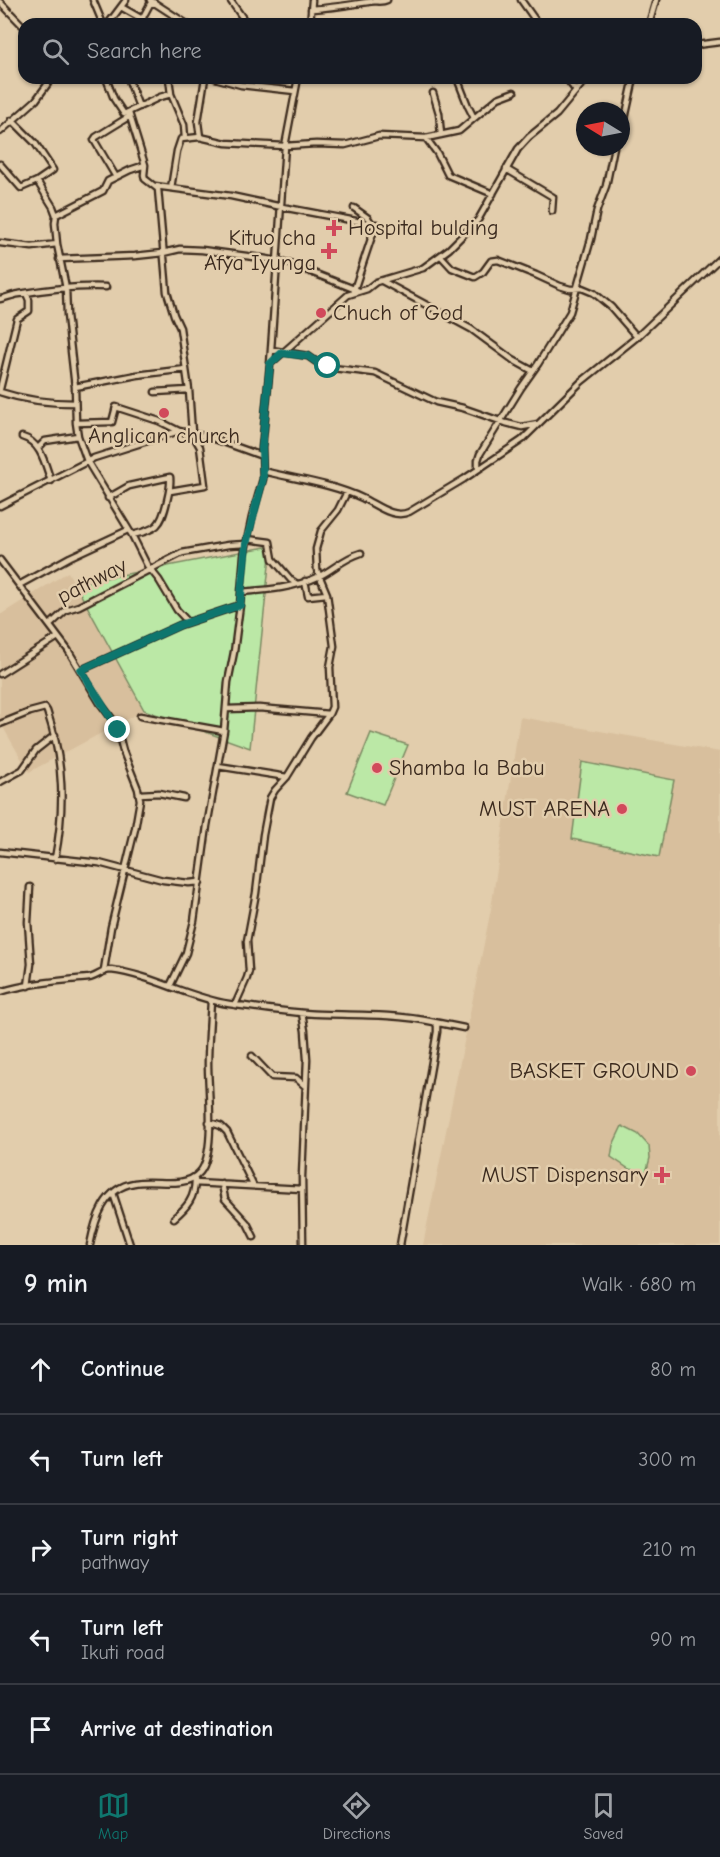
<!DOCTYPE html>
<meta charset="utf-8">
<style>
:root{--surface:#171b24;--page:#20242c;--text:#f1f3f6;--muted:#9ea1a6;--line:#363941;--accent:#0f766e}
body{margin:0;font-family:"Comic Neue",sans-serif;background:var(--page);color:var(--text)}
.compass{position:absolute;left:576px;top:102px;width:54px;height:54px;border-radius:50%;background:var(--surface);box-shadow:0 2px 4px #0004;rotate:280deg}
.stop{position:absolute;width:18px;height:18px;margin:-14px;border:4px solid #0f766e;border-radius:50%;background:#fff}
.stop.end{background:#0f766e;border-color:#fff;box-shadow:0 2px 6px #0008}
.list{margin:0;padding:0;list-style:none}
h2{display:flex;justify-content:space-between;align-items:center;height:78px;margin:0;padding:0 24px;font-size:26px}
h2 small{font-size:20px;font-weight:400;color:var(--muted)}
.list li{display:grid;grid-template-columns:39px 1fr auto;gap:18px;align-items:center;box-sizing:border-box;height:90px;padding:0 24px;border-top:2px solid var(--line)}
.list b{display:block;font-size:22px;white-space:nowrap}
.list p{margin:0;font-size:20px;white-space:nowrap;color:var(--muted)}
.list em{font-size:20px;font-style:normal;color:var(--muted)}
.icon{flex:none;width:33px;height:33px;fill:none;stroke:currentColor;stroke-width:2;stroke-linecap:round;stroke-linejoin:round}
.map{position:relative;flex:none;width:720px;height:1245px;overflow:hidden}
.search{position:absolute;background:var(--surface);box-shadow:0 2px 4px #0004;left:18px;right:18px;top:18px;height:66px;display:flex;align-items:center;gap:15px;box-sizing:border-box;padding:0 21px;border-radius:18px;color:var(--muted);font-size:22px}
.sheet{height:528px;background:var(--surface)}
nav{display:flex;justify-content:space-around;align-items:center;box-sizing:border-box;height:84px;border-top:2px solid var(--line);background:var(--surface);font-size:16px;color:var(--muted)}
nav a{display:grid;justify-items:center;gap:3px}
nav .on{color:var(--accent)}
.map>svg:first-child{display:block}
</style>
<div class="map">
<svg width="720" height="1245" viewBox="0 0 720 1245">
<rect width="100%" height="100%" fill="#e2cdac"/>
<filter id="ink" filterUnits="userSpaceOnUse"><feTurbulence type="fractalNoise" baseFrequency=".0167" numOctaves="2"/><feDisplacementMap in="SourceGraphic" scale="12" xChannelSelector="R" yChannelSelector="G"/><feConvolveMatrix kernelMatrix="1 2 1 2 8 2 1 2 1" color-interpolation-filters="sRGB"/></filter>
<g filter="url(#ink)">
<path fill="#d8bf9d" d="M68 572 144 710 29 772 0 722V615Z
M520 717 720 752V1245H423L491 909Z"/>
<path fill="#bbe8a6" stroke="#7b8962" stroke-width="1.5" d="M271 546 250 748 144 710 75 584Z
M371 733 408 745 383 805 347 792Z
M582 762 674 780 659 857 572 839Z
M622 1126 638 1134 649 1146 650 1158 646 1173 629 1169 611 1157 613 1145Z"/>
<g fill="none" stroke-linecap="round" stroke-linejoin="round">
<defs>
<path id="minor" d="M93 0 103 24
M150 0 187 24
M230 0 247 24
M521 0 538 24
M0 2 24 27
M121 7 151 24
M311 9C331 8 349 5 368 2 375 0 381 3 387 0
M142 19 150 4 155 3
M108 24 126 0
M310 24 312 0
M649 24 656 0
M696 45 720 42
M106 78 114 99 124 114 160 97 171 94
M128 78 139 107
M169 78 171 94 184 125 185 138
M215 78 241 85 295 91
M457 78 468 106 474 118
M566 78 576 91
M433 93 439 113 441 135
M129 113 145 165 144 175 145 179 158 189 167 292 174 315 180 328 189 390 192 433 200 447 205 485 170 491
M12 120 35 143 53 170 37 181 53 207 56 215 55 223 57 244 66 288 67 315 75 387 76 423 78 436 87 461 132 535 147 565 159 580 177 610 188 622
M0 132 36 100 52 78
M200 137 198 122 205 78
M621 137 634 78
M426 138 437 153 448 175 493 194
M0 164 21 188 37 181
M506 169 553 197 552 211
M116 177 94 140 96 137 130 116
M155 186 231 196 282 207 372 224
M171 188 177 151 181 139 200 137 226 143 285 146 316 144 345 145 379 136 426 138 459 131 498 98 514 92
M354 208 368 218 372 224H376L354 290
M56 215 103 191 108 181 130 170 145 165
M0 243 32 247 57 244
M441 256 452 268 475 277 483 272 491 261 498 260 536 275 560 286 570 289 582 288 594 293 611 307 637 337
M59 259 135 256 163 253 180 249 202 250 261 258 288 263 359 291
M382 281 471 329 513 360 533 371
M0 299C6 298 12 295 19 294 48 289 77 286 106 287
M271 350 308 356 318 363 333 368 375 373 436 402 463 408 506 423 522 427 538 424
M270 364 348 295 367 289 376 282 423 268 449 249 478 220 518 149 529 137 557 114 581 85 591 78
M75 387 137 375 186 369
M0 389 17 319 29 311V300L26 293
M0 392C24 400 50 403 75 403
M155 392 189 390
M76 423 112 422 116 407 159 421 179 431
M22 437C41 442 45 464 51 481
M38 448 45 441 78 436
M478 469V460L480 454 521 388 538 364 570 312 591 239 597 210 606 186 614 147
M263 471C295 479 333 484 362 498 377 505 393 519 409 512L464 479 522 440 581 382 637 337 720 258
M108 498 129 486 170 477C171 486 169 492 167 501 161 527 157 529 132 535
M0 506 94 458 179 431 212 438 262 456
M247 539 270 542 273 559 291 580 297 584
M0 560 68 650 100 703 116 724 123 751 138 789 140 800 135 829 111 927 104 970
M305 581 308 596 327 594
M19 585 70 557 128 530
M241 592C268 590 295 588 320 576 334 569 344 558 361 553
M50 625 66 610 79 606 182 553 228 545 246 544
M81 670 180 625 240 605
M0 674 58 637
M227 709 259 708 329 714
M140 716 224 731
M0 724 30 712 45 708 47 711C64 761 65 807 55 859
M218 766 287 777
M0 782 22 770 36 750 55 735
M140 794 159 793 184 798
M0 852 99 863 163 880 189 883 200 882
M28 986 31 964 28 922 30 887
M170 986 186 953 194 921 207 826 224 731 228 682 234 652 240 605 244 555 252 517 263 479 262 448 270 364 285 146 298 78
M0 992C29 983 59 981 89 978 97 977 102 970 111 970 152 975 189 998 229 1004 260 1008 290 1013 320 1014 359 1015 397 1014 434 1022L437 1025V1032L400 1245
M235 1005 247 978 249 971 247 941 256 893 263 835 270 798 275 790 287 777 311 738 329 714 332 707 330 667 334 646 327 594 317 570 316 549 321 531 338 510 347 492
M302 1013 305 1031 307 1059 302 1176 303 1245
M434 1022 464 1028
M252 1056 272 1077 296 1078 305 1086
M209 1122 221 1126 227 1132 253 1185
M195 1183 302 1189
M222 1184 225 1199 247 1223 254 1237
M113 1193 130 1245
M174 1218C187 1207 195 1198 195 1180
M90 1245C95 1219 104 1188 134 1183 149 1180 165 1184 180 1182 188 1181 195 1178 200 1172 216 1153 208 1090 208 1064 208 1043 210 1021 211 1000"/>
</defs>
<use href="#minor" stroke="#3b2a1e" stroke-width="9"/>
<use href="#minor" stroke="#e2cdac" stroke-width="4.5"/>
</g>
</g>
<g fill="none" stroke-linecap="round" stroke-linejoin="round" filter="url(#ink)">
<path stroke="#0f766e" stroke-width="8" d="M118 730 81 670 180 625 240 605 246 544 263 479 262 448 270 364 282 353 308 356 318 363 328 366"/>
</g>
<g fill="#d1495b" stroke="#e2cdac" stroke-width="2">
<path d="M331 219h6v6h6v6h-6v6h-6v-6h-6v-6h6z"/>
<path d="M326 242h6v6h6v6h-6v6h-6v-6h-6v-6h6z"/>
<circle cx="321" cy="313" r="6"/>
<circle cx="164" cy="413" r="6"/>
<circle cx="377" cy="768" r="6"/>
<circle cx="622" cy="809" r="6"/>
<circle cx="691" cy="1071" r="6"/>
<path d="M659 1166h6v6h6v6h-6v6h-6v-6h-6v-6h6z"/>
</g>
<g text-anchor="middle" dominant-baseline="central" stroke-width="5" stroke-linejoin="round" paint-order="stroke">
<g font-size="22" fill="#3b2a1e" stroke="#e2cdac" text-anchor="end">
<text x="348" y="228" text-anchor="start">Hospital bulding</text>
<text x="316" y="238">Kituo cha<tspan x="316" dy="25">Afya Iyunga</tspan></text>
<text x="333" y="313" text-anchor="start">Chuch of God</text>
<text x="164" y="436" text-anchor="middle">Anglican church</text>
<text x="389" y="768" text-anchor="start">Shamba la Babu</text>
<text x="610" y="809">MUST ARENA</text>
<text x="679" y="1071">BASKET GROUND</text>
<text x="648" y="1175">MUST Dispensary</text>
</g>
<g font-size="22" fill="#3b2a1e" stroke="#e2cdac">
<text transform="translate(92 581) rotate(-27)">pathway</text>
</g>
</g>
</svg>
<svg class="compass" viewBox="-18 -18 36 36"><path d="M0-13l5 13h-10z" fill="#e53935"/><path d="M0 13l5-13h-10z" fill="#9ea1a6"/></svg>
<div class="stop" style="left:328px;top:366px"></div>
<div class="stop end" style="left:118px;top:730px"></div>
<div class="search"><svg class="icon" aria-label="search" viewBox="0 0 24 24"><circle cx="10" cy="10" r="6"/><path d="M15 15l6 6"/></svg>Search here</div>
</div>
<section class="sheet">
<h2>9 min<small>Walk · 680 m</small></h2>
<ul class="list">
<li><svg class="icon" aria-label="ahead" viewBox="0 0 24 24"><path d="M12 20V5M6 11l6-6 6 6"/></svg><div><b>Continue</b></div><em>80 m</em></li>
<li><svg class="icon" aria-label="left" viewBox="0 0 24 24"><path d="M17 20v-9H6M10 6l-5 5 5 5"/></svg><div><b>Turn left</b></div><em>300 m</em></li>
<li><svg class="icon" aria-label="right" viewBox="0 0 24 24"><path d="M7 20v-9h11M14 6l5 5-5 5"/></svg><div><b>Turn right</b><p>pathway</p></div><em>210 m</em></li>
<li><svg class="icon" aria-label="left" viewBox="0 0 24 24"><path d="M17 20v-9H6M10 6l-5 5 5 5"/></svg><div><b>Turn left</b><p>Ikuti road</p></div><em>90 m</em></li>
<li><svg class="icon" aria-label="arrive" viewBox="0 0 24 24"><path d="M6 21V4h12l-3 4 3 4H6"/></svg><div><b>Arrive at destination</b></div></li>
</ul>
</section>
<nav>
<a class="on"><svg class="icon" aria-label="map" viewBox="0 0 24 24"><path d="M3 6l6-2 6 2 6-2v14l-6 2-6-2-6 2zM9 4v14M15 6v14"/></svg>Map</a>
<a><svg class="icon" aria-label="directions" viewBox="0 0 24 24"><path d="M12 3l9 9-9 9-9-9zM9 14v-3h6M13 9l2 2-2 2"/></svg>Directions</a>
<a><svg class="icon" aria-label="saved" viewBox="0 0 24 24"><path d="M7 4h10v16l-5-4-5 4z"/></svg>Saved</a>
</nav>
